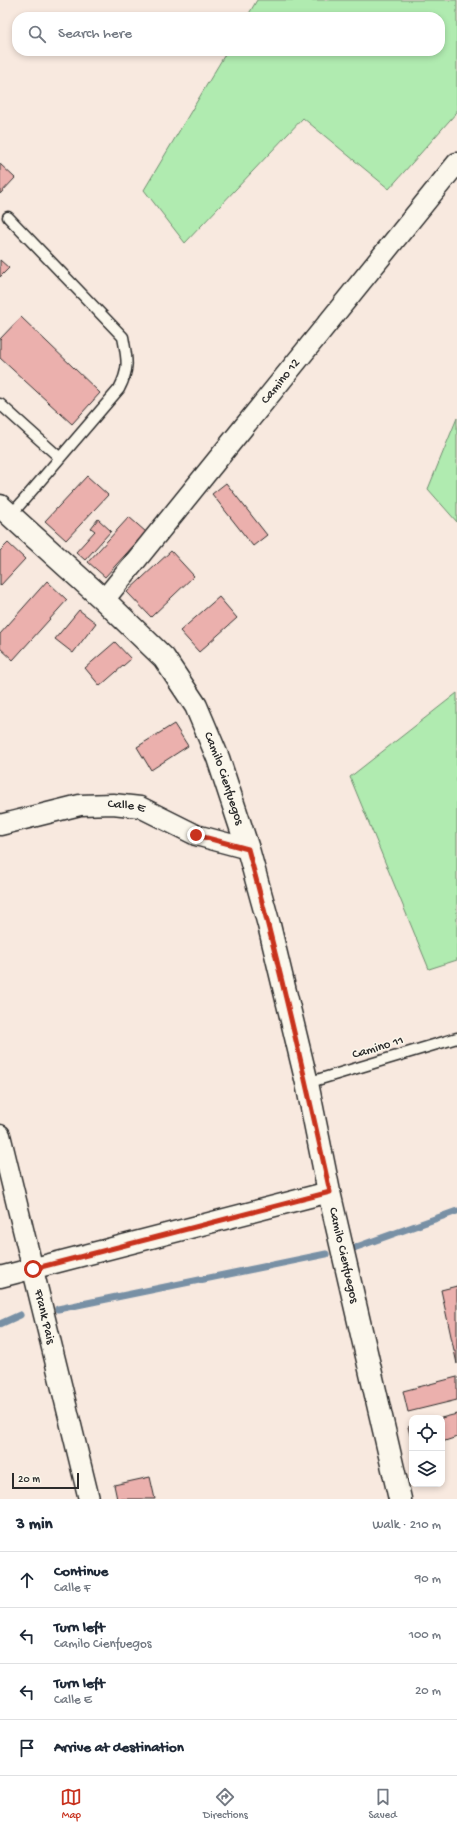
<!DOCTYPE html>
<meta charset="utf-8">
<style>
:root{--surface:#fff;--page:#f2f2f3;--text:#1f2937;--muted:#747a83;--line:#e0e1e3;--accent:#c8321e}
body{margin:0;font-family:"Gochi Hand",sans-serif;background:var(--page);color:var(--text)}
.controls{position:absolute;right:12px;bottom:12px;display:grid;overflow:hidden;border-radius:8px;box-shadow:0 2px 6px #0003}
.controls button{width:36px;height:36px;display:grid;place-items:center;padding:0;border:0;border-bottom:1px solid var(--line);background:var(--surface);color:var(--text);font:20px sans-serif}
.scale{position:absolute;left:12px;bottom:10px;width:67px;box-sizing:border-box;padding-left:4px;border:2px solid #2b2b2b;border-top:0;font-size:11px;line-height:14px;white-space:nowrap;color:#2b2b2b;-webkit-text-stroke:3px #fbf7ec;paint-order:stroke}
.stop{position:absolute;width:12px;height:12px;margin:-9px;border:3px solid #c8321e;border-radius:50%;background:#fff}
.stop.end{background:#c8321e;border-color:#fff;box-shadow:0 1px 4px #0008}
.list{margin:0;padding:0;list-style:none}
h2{display:flex;justify-content:space-between;align-items:center;height:52px;margin:0;padding:0 16px;font-size:17px}
h2 small{font-size:13px;font-weight:400;color:var(--muted)}
.list li{display:grid;grid-template-columns:26px 1fr auto;gap:12px;align-items:center;box-sizing:border-box;height:56px;padding:0 16px;border-top:1px solid var(--line)}
.list b{display:block;font-size:15px;white-space:nowrap}
.list p{margin:0;font-size:13px;white-space:nowrap;color:var(--muted)}
.list em{font-size:13px;font-style:normal;color:var(--muted)}
.icon{flex:none;width:22px;height:22px;fill:none;stroke:currentColor;stroke-width:2;stroke-linecap:round;stroke-linejoin:round}
.map{position:relative;flex:none;width:457px;height:1499px;overflow:hidden}
.search{position:absolute;background:var(--surface);box-shadow:0 2px 6px #0003;left:12px;right:12px;top:12px;height:44px;display:flex;align-items:center;gap:10px;box-sizing:border-box;padding:0 14px;border-radius:16px;color:var(--muted);font-size:15px}
.sheet{height:276px;background:var(--surface)}
nav{display:flex;justify-content:space-around;align-items:center;box-sizing:border-box;height:56px;border-top:1px solid var(--line);background:var(--surface);font-size:11px;color:var(--muted)}
nav a{display:grid;justify-items:center;gap:2px}
nav .on{color:var(--accent)}
.map>svg:first-child{display:block}
</style>
<div class="map">
<svg width="457" height="1499" viewBox="0 0 457 1499">
<rect width="100%" height="100%" fill="#f8e9df"/>
<filter id="ink" filterUnits="userSpaceOnUse"><feTurbulence type="fractalNoise" baseFrequency=".025" numOctaves="2"/><feDisplacementMap in="SourceGraphic" scale="8" xChannelSelector="R" yChannelSelector="G"/><feConvolveMatrix kernelMatrix="1 2 1 2 8 2 1 2 1" color-interpolation-filters="sRGB"/></filter>
<g filter="url(#ink)">
<path fill="#b0ebb0" stroke="#6e8b6e" d="M257 0H457V112L389 189 303 118 185 243 144 190 227 51H440V17H247Z
M457 418V522L428 489Z
M457 693V960L429 969 350 777Z"/>
<g fill="none" stroke-linecap="round" stroke-linejoin="round">
<path stroke="#7890a5" stroke-width="7" d="M351 1249 457 1211
M58 1309 326 1254
M0 1324 20 1315"/>
</g>
<path fill="#ebb0ad" stroke="#2b2b2b" d="M0 164 15 178 0 194Z
M0 260 9 268 0 277Z
M21 317 100 393 72 424 0 358V339Z
M87 476 108 495 66 540 45 521Z
M226 483 267 535 253 546 212 494Z
M129 517 146 532 105 577 88 562Z
M98 519 111 531 85 560 76 552 95 531 91 528Z
M8 543 25 559 0 586V551Z
M171 551 194 576 151 617 127 592Z
M47 581 67 600 13 660 0 648V634Z
M219 597 237 618 199 652 180 631Z
M79 610 96 623 73 653 55 639Z
M115 642 131 659 100 686 85 668Z
M174 724 188 746 151 770 137 747Z
M457 1286V1364L441 1290Z
M457 1377V1400L408 1412 403 1391Z
M457 1414V1437L442 1442 441 1418Z
M412 1426V1443L408 1427Z
M150 1477 155 1499H117L114 1485Z"/>
<g fill="none" stroke-linecap="round" stroke-linejoin="round">
<defs>
<path id="lane" d="M8 217 123 337C127 359 130 368 119 389L11 515
M0 404 60 458
M307 1083 457 1038"/>
<g id="street">
<path id="s1" d="M104 600 457 163"/>
<path id="s2" d="M0 825 80 805 113 804 140 807 196 835 248 849"/>
<path id="s3" d="M0 1135 89 1499"/>
<path d="M0 1277 329 1192"/>
</g>
<g id="secondary">
<path id="s4" d="M0 506 104 600 164 658 196 706 218 758 248 849 269 925 307 1083 329 1192 400 1499"/>
</g>
</defs>
<use href="#lane" stroke="#2b2b2b" stroke-width="13"/>
<use href="#street" stroke="#2b2b2b" stroke-width="23"/>
<use href="#secondary" stroke="#2b2b2b" stroke-width="25"/>
<use href="#lane" stroke="#fbf7ec" stroke-width="10"/>
<use href="#street" stroke="#fbf7ec" stroke-width="20"/>
<use href="#secondary" stroke="#fbf7ec" stroke-width="22"/>
</g>
</g>
<g fill="none" stroke-linecap="round" stroke-linejoin="round" filter="url(#ink)">
<path stroke="#c8321e" stroke-width="5" d="M33 1269 330 1192C305 1077 279 962 248 849L196 835"/>
</g>
<g text-anchor="middle" dominant-baseline="central" stroke-width="3" stroke-linejoin="round" paint-order="stroke">
<g font-size="13" fill="#2b2b2b" stroke="#fbf7ec">
<text stroke="none"><textPath href="#s1" startOffset="281">Camino 12</textPath></text>
<text stroke="none"><textPath href="#s4" startOffset="359">Camilo Cienfuegos</textPath></text>
<text stroke="none"><textPath href="#s2" startOffset="129">Calle E</textPath></text>
<text transform="translate(378 1048) rotate(-17)">Camino 11</text>
<text stroke="none"><textPath href="#s4" startOffset="851">Camilo Cienfuegos</textPath></text>
<text stroke="none"><textPath href="#s3" startOffset="187">Frank Pais</textPath></text>
</g>
</g>
</svg>
<div class="controls">
<button><svg class="icon" aria-label="locate" viewBox="0 0 24 24"><circle cx="12" cy="12" r="6"/><path d="M12 2v4M12 18v4M2 12h4M18 12h4"/></svg></button>
<button><svg class="icon" aria-label="layers" viewBox="0 0 24 24"><path d="M12 4l9 5-9 5-9-5zM3 14l9 5 9-5"/></svg></button>
</div>
<div class="scale">20 m</div>
<div class="stop" style="left:33px;top:1269px"></div>
<div class="stop end" style="left:196px;top:835px"></div>
<div class="search"><svg class="icon" aria-label="search" viewBox="0 0 24 24"><circle cx="10" cy="10" r="6"/><path d="M15 15l6 6"/></svg>Search here</div>
</div>
<section class="sheet">
<h2>3 min<small>Walk · 210 m</small></h2>
<ul class="list">
<li><svg class="icon" aria-label="ahead" viewBox="0 0 24 24"><path d="M12 20V5M6 11l6-6 6 6"/></svg><div><b>Continue</b><p>Calle F</p></div><em>90 m</em></li>
<li><svg class="icon" aria-label="left" viewBox="0 0 24 24"><path d="M17 20v-9H6M10 6l-5 5 5 5"/></svg><div><b>Turn left</b><p>Camilo Cienfuegos</p></div><em>100 m</em></li>
<li><svg class="icon" aria-label="left" viewBox="0 0 24 24"><path d="M17 20v-9H6M10 6l-5 5 5 5"/></svg><div><b>Turn left</b><p>Calle E</p></div><em>20 m</em></li>
<li><svg class="icon" aria-label="arrive" viewBox="0 0 24 24"><path d="M6 21V4h12l-3 4 3 4H6"/></svg><div><b>Arrive at destination</b></div></li>
</ul>
</section>
<nav>
<a class="on"><svg class="icon" aria-label="map" viewBox="0 0 24 24"><path d="M3 6l6-2 6 2 6-2v14l-6 2-6-2-6 2zM9 4v14M15 6v14"/></svg>Map</a>
<a><svg class="icon" aria-label="directions" viewBox="0 0 24 24"><path d="M12 3l9 9-9 9-9-9zM9 14v-3h6M13 9l2 2-2 2"/></svg>Directions</a>
<a><svg class="icon" aria-label="saved" viewBox="0 0 24 24"><path d="M7 4h10v16l-5-4-5 4z"/></svg>Saved</a>
</nav>
